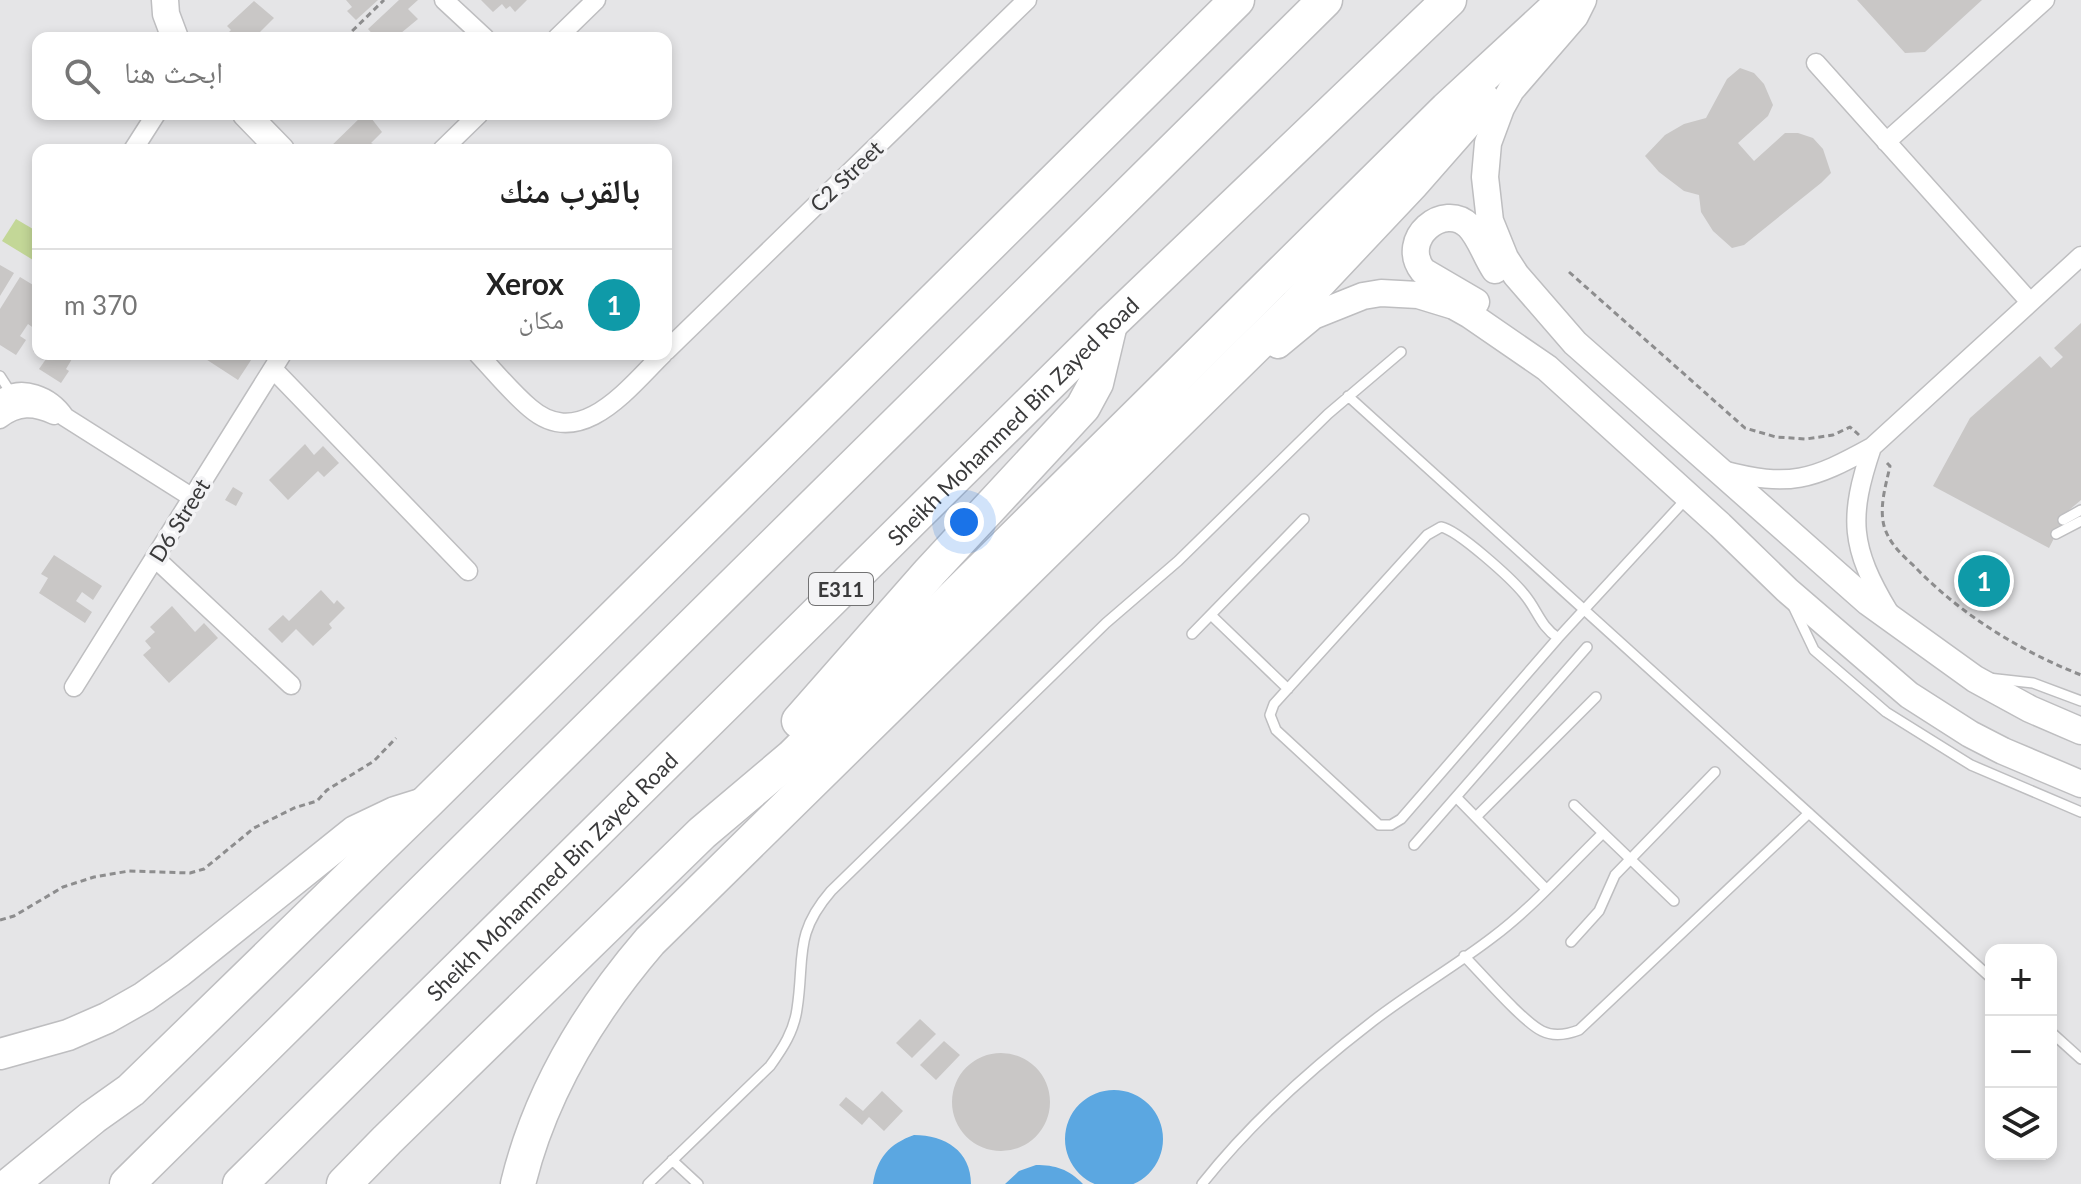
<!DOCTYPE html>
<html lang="ar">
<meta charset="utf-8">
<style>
:root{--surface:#fff;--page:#f2f2f2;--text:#222;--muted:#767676;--line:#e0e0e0;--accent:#2b6853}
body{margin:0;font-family:Lato,"Noto Naskh Arabic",sans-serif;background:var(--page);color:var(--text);direction:rtl}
.controls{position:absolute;right:24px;bottom:24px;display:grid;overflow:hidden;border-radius:16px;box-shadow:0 4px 12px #0003}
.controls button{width:72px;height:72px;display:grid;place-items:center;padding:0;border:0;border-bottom:2px solid var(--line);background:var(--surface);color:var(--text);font:40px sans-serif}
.you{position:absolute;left:964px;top:522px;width:28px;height:28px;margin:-20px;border:6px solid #fff;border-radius:50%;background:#1a73e8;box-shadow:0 0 0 12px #1a73e833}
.badge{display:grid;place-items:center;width:52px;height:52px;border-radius:50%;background:var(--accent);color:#fff;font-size:26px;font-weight:700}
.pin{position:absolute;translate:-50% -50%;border:4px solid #fff;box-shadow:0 2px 8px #0006}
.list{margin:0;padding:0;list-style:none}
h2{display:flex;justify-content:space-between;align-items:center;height:104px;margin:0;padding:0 32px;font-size:34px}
h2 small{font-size:26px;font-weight:400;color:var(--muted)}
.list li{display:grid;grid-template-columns:52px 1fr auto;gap:24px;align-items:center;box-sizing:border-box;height:112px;padding:0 32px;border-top:2px solid var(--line)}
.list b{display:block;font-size:30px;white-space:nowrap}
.list p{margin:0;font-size:26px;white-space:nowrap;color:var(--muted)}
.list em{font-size:26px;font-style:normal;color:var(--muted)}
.icon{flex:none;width:44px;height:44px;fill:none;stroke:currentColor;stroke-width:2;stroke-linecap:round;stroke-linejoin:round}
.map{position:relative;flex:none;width:2081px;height:1184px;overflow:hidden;direction:ltr}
.search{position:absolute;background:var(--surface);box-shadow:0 4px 12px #0003;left:32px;top:32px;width:640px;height:88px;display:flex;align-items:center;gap:20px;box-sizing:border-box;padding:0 28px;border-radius:16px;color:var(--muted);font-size:30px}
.panel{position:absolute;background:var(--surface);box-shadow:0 4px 12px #0003;left:32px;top:144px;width:640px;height:216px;border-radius:16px;direction:rtl}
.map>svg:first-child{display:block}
</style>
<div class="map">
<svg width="2081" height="1184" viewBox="0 0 2081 1184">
<rect width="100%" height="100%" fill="#e5e5e7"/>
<path fill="#c3d797" d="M16 219 38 232V263L2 241Z"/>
<path fill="#5ba7e1" d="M1065 1139a49 49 0 1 1 98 0a49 49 0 1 1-98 0Z
M914 1135C945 1135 971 1151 971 1184H873C877 1158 889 1144 914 1135Z
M1036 1165C1055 1165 1069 1169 1083 1184H1005L1019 1171Z"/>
<path fill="#c9c7c6" d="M346 0H378L356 20 347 11 352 7Z
M399 0H418L408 9 418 19 395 38H384L381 34 376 38 368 29Z
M481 0H527L515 12 510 6 506 9 502 4 493 12Z
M1857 0H1982L1925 52 1905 53Z
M254 1 274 18 254 38H233L228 33 231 30 227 26Z
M1740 68 1754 73 1764 84 1773 105 1768 116 1738 143 1754 161 1785 133H1798L1813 138 1823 149 1831 173 1821 183 1744 245 1732 248 1713 231 1701 212 1699 195 1684 191 1659 172 1645 156 1665 135 1684 124 1706 118 1727 79Z
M364 114H368L382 132 371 143 373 144 367 150H327Z
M0 265 14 273 0 296Z
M20 277 38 288V325L35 329 28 324 20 336 26 340 16 355 0 345V309Z
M2081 323V500L2068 511 2049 548 1933 486 1970 418 2040 356 2051 368 2063 357 2054 348Z
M38 343V354H75L66 369 69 371 61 383 39 369 46 359 33 351Z
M198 354H255L238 380Z
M305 444 314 455 323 446 339 463 324 477 318 471 288 500 269 480Z
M233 487 243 493 236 506 225 500Z
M54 555 102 586 93 600 82 592 76 601 92 612 85 623 39 593 48 578 41 574Z
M321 590 334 604 337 600 345 608 329 624 332 628 313 646 296 629 282 643 268 629 283 615 289 621Z
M172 606 195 632 204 623 218 638 169 683 143 655 151 648 145 641 155 632 150 627Z
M920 1019 936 1034 912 1058 896 1043Z
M944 1041 960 1055 936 1080 920 1065Z
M952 1102a49 49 0 1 1 98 0a49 49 0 1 1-98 0Z
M882 1091 903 1111 884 1131 869 1117 862 1125 839 1105 846 1097 863 1111Z"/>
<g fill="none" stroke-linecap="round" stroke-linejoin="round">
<defs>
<path id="lane" d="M0 376 11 393
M1348 396 1991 978
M2063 520 2081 510
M1441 527C1458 530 1512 579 1524 594 1537 609 1540 626 1558 638L1401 819 1391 825H1379L1276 730 1270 715 1274 704 1427 535Z
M2056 534 2081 521
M1794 608 1814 650 1886 712 1971 765 2081 812
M1211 615 1288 689
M1192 634 1304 519
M1558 638 1686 499
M1988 678 2033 683 2081 701
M1456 797 1546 889
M1574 805 1674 901
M1476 817 1596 697
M1414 845 1587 647
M1571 942 1599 911 1615 875 1715 772
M1464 956C1482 974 1522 1021 1542 1031 1554 1037 1566 1035 1579 1030L1809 813
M2051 1032 2081 1059
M672 1160 698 1184
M648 1184 770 1066C783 1048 794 1031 797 1009 805 958 793 935 831 891L1106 623 1178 561 1328 414 1401 352
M1202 1184C1250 1123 1312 1068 1373 1021 1412 991 1454 967 1493 937 1533 907 1567 868 1603 833"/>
<path id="street" d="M444 0 485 38
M557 38 596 0
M1816 63 2030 302
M1886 142 2045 0
M133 150 156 114
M442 150 479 114
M666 351 1027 0
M478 354C495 372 511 392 530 408 581 452 629 387 663 354
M273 369 468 571
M0 400C21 383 51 396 65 417L193 498
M0 419C18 405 34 406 54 415
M1872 447C1848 518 1850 547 1889 612
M1722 470C1790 488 1812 480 1872 447L2081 256
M155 558 291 685
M74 687 282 354"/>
<path id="secondary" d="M165 0 166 14 175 38
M1583 0 1575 16 1511 90 1501 108 1488 143 1485 177 1490 221 1505 258 1516 275 1575 343 1868 602 1975 679 2030 709 2081 731
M246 114 281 150
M1476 302 1423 271C1398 239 1444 201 1469 226 1480 237 1486 257 1495 270
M1278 345 1313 316 1363 296 1381 293 1418 295 1454 306 1470 315 1547 368 1720 525 1787 590 1909 695 1970 734 2003 751 2081 784"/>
<path id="primary" d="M0 1054 68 1035 107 1018 144 997 179 972 355 831 395 812 427 802"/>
<g id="highway">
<path d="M799 721 930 572 1083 407 1096 383 1110 324"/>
<path d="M11 1184 93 1117 131 1090 427 802 1237 0"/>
<path d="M127 1184 1325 0"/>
<path id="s1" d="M240 1184 1111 323 1449 0"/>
<path d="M344 1184 387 1140 702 833 792 757 1447 109 1565 0"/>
<path d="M518 1184C540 1093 589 1012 650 941L1297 305 1412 183 1484 101"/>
</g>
</defs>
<use href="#lane" stroke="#bebec0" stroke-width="12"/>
<use href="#street" stroke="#bebec0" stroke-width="21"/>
<use href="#secondary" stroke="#bebec0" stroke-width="29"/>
<use href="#primary" stroke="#bebec0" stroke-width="33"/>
<use href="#highway" stroke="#bebec0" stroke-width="37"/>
<path stroke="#8d8d8e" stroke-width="3" stroke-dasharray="6 4" stroke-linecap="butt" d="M345 38 384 0
M1569 272 1745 428 1776 437 1806 439 1833 435 1850 427 1859 435
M1887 463 1890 466C1886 485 1879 506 1884 526 1889 543 1901 554 1913 565 1960 614 2018 650 2081 675
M0 920 14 916 63 887 94 877 129 871 190 873 204 869 254 828 294 808 317 801 327 790 374 761 396 738"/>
<use href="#lane" stroke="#fff" stroke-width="9"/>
<use href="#street" stroke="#fff" stroke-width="18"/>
<use href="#secondary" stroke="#fff" stroke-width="26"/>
<use href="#primary" stroke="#fff" stroke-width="30"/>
<use href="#highway" stroke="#fff" stroke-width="34"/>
</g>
<g text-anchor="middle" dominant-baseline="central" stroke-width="7" stroke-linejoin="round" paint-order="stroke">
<rect fill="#f3f3f5" stroke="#727273" stroke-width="2" x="809" y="573" width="64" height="32" rx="6"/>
<g font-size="20" font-weight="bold" fill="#3a3a3b">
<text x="841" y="589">E311</text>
</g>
<g font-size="22" fill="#3a3a3b" stroke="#f3f3f5">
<text transform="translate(846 176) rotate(-44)">C2 Street</text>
<text stroke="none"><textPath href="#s1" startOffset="1086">Sheikh Mohammed Bin Zayed Road</textPath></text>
<text transform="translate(179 520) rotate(-58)">D6 Street</text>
<text stroke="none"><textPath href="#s1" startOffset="438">Sheikh Mohammed Bin Zayed Road</textPath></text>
</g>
</g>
</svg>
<div class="controls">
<button>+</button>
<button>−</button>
<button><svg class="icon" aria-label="layers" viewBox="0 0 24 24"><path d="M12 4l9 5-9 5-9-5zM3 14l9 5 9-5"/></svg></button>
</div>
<div class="you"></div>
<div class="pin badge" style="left:1984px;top:581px;background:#0f9aa8">1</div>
<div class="search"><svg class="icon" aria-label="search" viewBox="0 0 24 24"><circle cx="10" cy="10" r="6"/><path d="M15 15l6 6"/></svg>ابحث هنا</div>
<section class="panel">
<h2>بالقرب منك<small></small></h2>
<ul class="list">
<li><span class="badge" style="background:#0f9aa8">1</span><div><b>Xerox</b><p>مكان</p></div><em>370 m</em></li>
</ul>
</section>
</div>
